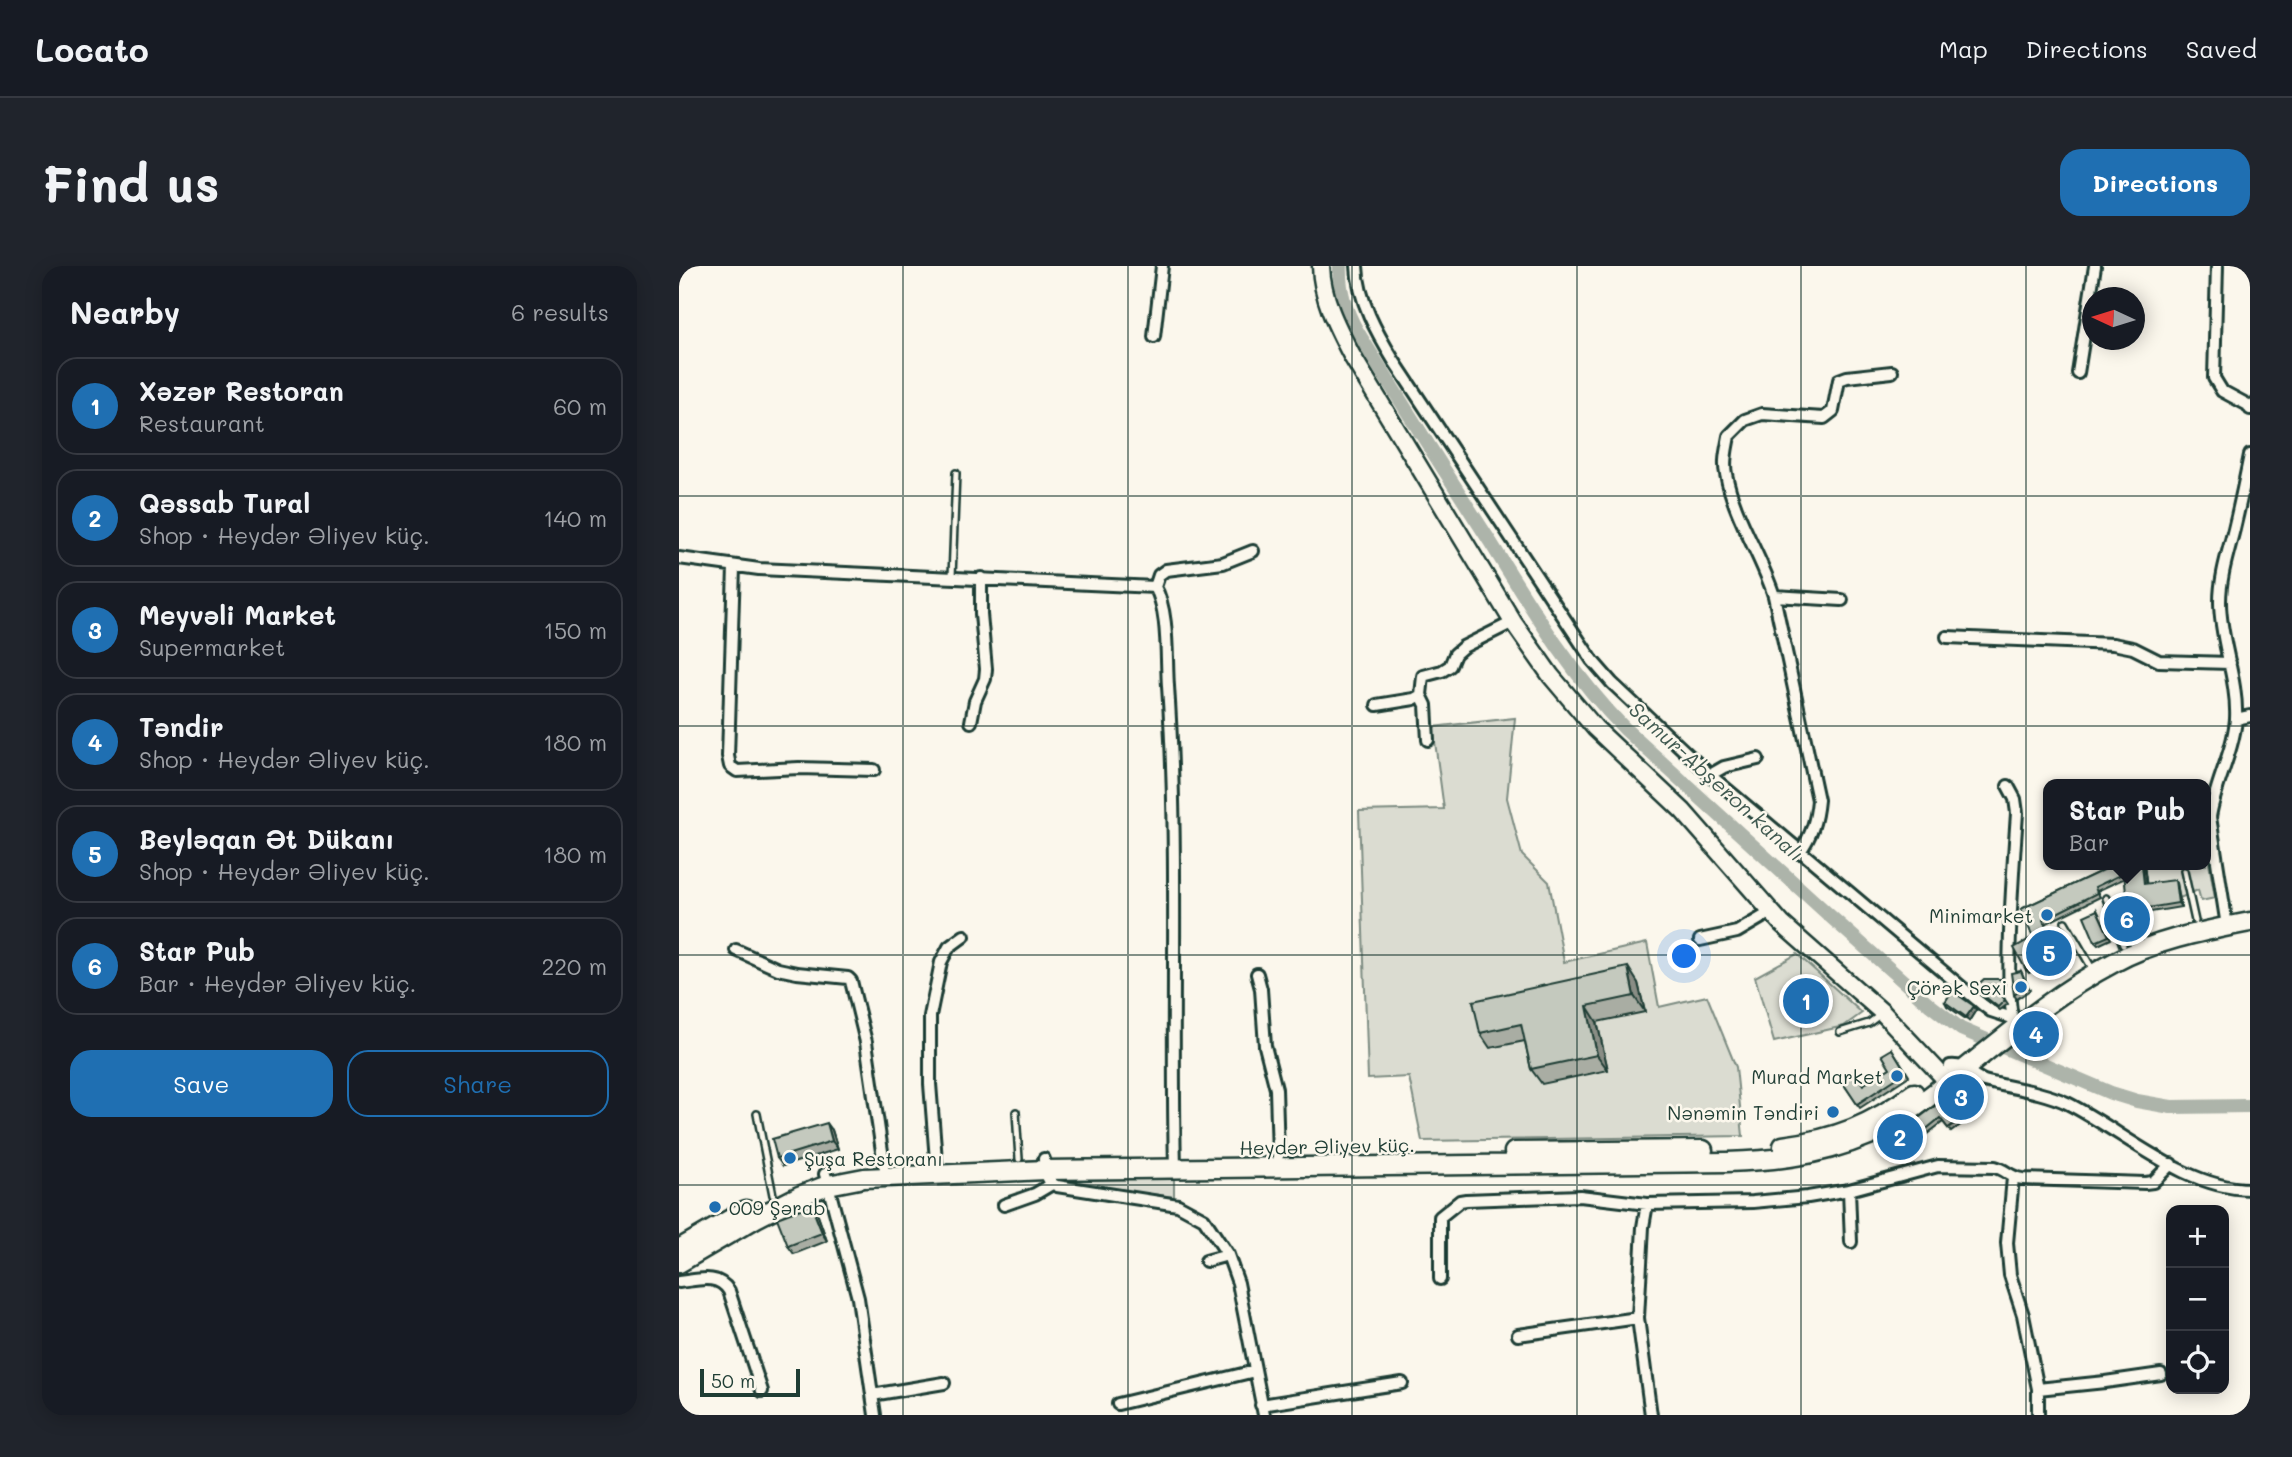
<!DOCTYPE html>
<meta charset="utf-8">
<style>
:root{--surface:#171b24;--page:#20242c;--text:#f1f3f6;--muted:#9ea1a6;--line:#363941;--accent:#1f6fb2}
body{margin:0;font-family:Mali,sans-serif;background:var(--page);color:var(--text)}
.controls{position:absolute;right:21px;bottom:21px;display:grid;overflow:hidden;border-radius:14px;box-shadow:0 4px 18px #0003}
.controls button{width:63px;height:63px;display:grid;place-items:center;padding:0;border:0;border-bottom:2px solid var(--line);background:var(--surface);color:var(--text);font:35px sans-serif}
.compass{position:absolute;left:1403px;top:21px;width:63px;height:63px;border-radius:50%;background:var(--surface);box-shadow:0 4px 18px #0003;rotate:274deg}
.scale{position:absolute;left:21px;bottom:18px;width:100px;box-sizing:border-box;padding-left:7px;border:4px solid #1f3d34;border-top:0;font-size:19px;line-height:24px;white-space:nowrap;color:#1f3d34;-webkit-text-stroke:5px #fbf7ec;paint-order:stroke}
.you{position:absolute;left:1006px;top:691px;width:24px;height:24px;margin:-18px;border:5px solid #fff;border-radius:50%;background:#1a73e8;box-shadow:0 0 0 10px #1a73e833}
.badge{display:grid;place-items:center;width:46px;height:46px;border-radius:50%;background:var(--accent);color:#fff;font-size:23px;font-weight:700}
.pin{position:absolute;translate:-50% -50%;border:4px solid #fff;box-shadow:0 2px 7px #0006}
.popup{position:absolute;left:1364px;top:513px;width:168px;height:91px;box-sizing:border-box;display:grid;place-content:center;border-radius:14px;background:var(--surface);filter:drop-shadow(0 2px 5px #0005);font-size:23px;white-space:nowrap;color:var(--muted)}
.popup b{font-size:26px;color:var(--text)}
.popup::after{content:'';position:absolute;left:50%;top:100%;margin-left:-14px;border:14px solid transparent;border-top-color:var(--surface)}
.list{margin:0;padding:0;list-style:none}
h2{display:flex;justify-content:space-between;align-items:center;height:91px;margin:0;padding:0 28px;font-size:30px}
h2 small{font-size:23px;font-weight:400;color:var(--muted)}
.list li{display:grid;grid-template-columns:46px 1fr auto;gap:21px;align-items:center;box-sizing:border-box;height:98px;margin:0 14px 14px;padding:0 14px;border:2px solid var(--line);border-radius:21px}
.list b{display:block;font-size:26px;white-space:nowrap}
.list p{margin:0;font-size:23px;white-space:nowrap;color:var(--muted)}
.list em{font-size:23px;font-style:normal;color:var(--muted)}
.actions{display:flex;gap:14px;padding:21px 28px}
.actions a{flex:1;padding:16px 0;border:2px solid var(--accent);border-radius:21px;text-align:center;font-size:24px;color:var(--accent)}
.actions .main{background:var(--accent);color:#fff}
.icon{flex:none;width:38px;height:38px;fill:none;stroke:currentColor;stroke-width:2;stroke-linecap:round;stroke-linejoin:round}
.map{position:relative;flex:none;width:1571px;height:1149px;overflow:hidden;border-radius:21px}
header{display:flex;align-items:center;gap:42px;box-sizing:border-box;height:98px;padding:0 35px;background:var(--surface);border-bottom:2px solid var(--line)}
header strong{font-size:33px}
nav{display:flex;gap:38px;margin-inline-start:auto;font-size:24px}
.intro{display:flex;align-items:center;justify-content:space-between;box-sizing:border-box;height:168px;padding:0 42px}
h1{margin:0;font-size:49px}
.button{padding:18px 32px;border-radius:21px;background:var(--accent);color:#fff;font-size:24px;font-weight:700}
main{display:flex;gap:42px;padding:0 42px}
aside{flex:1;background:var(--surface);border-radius:21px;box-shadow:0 4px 18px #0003}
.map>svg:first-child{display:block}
</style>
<header>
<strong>Locato</strong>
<nav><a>Map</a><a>Directions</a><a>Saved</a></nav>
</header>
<div class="intro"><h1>Find us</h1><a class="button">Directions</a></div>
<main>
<aside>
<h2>Nearby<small>6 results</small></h2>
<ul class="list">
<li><span class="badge">1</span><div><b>Xəzər Restoran</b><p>Restaurant</p></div><em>60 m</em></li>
<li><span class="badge">2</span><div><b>Qəssab Tural</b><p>Shop · Heydər Əliyev küç.</p></div><em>140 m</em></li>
<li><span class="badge">3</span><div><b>Meyvəli Market</b><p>Supermarket</p></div><em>150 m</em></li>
<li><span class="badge">4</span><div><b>Təndir</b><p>Shop · Heydər Əliyev küç.</p></div><em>180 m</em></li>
<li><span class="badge">5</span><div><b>Beyləqan Ət Dükanı</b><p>Shop · Heydər Əliyev küç.</p></div><em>180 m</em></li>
<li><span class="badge">6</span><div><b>Star Pub</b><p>Bar · Heydər Əliyev küç.</p></div><em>220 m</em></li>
</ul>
<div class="actions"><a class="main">Save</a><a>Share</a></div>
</aside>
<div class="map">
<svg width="1571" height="1149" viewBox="0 0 1571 1149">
<rect width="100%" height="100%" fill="#fbf7ec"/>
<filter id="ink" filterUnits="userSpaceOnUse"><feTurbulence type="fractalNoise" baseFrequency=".0143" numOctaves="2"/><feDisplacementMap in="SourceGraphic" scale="14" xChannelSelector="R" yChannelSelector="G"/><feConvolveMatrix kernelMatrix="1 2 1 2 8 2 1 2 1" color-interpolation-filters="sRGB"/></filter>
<g filter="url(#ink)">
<path fill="#dbdcd1" stroke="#7d8c82" stroke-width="2" d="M836 452 828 532 843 589 870 616 885 696 968 677 980 741 1028 730 1057 801 1064 870 743 875 730 811 689 813 680 545 765 543 754 461Z
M1527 580 1536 632 1522 635 1519 624 1501 632 1468 622 1465 599H1527Z
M1118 688 1183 747 1165 760 1095 776 1076 711Z
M495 909V931L376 916 377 910Z"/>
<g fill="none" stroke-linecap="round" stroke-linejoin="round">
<path stroke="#adb4aa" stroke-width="14" d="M661 0C660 24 666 43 678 65 722 136 767 207 812 277 853 343 892 408 946 463L1151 650 1251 739 1282 763 1432 827 1458 835 1492 841 1571 840"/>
<defs>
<path id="lane" d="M273 311 277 207
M1505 605 1516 655
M1427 632 1444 679
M1386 656 1414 704
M1161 766 1190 757 1201 749
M337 846 340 893
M78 848 94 929"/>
<path id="street" d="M678 0C679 34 698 67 715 95L913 394 933 417 1031 509 1304 739 1312 745 1333 752
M1538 0 1535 112 1543 125 1569 139 1571 143
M475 71 483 0
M1399 107 1416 0
M0 292 80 303 476 321C490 345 487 392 489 420 500 581 492 742 496 902
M55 301 49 490 51 500 58 505 120 502 195 504
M476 321 480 309 487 304 544 297 574 285
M1095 330 1163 334
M1268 371 1434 378 1454 382 1480 395 1551 397
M742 429 747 439 749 474
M698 439 735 433 742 429 744 410 763 405 771 400 776 388 784 381 834 356
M1557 453 1571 450
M292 456 296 435 306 413 307 403 302 348V312
M1031 509 1045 501 1079 493
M1329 520 1336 533 1338 547C1336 578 1323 739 1336 756
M1120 587C1133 569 1137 555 1139 534L1095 330C1082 289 1055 251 1047 208 1044 195 1048 182 1050 170L1066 154 1083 148 1145 152 1154 145 1160 114 1168 111 1213 106
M1548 660 1531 551C1536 518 1554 487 1557 453 1559 413 1541 375 1541 336 1541 310 1549 287 1555 263 1561 238 1566 214 1571 189
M1021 674 1058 666 1092 646
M57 684 99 703 118 707 169 712 172 715 187 776 205 899
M578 708 582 723 586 780 597 823 599 890
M1271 800C1285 798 1292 810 1305 815 1332 822 1362 825 1388 837 1444 865 1506 923 1571 923
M365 893C366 905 366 915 378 920L499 939 525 953 549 989 559 1017 585 1149
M258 907 251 818V750L262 696 270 681 285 670
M146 908 179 1032 196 1149
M1334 912 1328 977 1331 1009 1344 1049 1359 1123V1149
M1170 924 1172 976
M968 938 964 961 959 1052 972 1149
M325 939 356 928 373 918
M527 995 549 989
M761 1013V951L781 935 787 934 901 930 968 938 1074 936 1129 931 1170 924 1259 900 1316 901C1327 904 1332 912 1344 913L1466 917 1474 916 1492 898
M0 1016C19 1014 39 1007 50 1025L83 1125
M839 1069 959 1052
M1359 1123 1426 1116 1482 1108
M193 1129 265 1117
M439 1138 576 1105
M582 1139 723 1117"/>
<path id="secondary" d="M642 0C643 33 658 61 673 90L834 356 872 410 916 462 1004 545 1103 658 1204 747 1269 816"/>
<path id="primary" d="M1104 880C1156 873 1193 859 1235 827
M835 886 1024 884
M0 983 67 944
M0 997 77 952 120 930 149 919 185 912 366 904 1048 896C1108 894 1156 887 1210 860 1286 809 1352 740 1434 697 1476 674 1525 665 1571 656"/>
</defs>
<use href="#lane" stroke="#1f3d34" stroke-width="10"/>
<use href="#street" stroke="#1f3d34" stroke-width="16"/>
<use href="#secondary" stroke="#1f3d34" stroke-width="21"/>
<use href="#primary" stroke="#1f3d34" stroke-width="23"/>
<use href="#lane" stroke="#fbf7ec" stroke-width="5"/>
<use href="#street" stroke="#fbf7ec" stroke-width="10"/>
<use href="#secondary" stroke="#fbf7ec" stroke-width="16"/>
<use href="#primary" stroke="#fbf7ec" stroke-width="18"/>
</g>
<path fill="#a9ada3" stroke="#1f3d34" stroke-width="2" d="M1435 599H1465L1467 618 1498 617 1502 641 1454 649 1458 659 1445 665 1442 661 1448 635 1446 612 1418 625 1421 631 1366 658 1381 690 1350 707 1347 704 1354 671 1342 643Z
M1418 644 1432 673 1419 679 1416 676Z
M1342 705 1351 724 1338 733 1335 729Z
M959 717 966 746 918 756 929 804 863 818 852 803 846 775 811 782 801 767Z
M1326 717 1325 732 1329 738 1321 744 1297 726 1295 722Z
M1266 736 1295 740 1297 744 1290 755 1268 740Z
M1213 783 1230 810 1181 842 1162 814 1184 819 1211 802Z
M1287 817 1297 831 1277 846 1284 857 1272 866 1264 856 1248 868 1237 854Z
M153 864 159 883 104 900 98 892Z
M132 939 138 947 148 975 115 988 109 980Z"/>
<path fill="#898d85" stroke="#1f3d34" stroke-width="2" d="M1463 599H1465L1468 622 1465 618Z
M1496 614 1498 617 1502 641 1499 637Z
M949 701 959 717 966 746 955 730Z
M1323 713 1326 717 1325 732 1322 728Z
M908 740 918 756 929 804 918 789Z
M1295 740 1297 744 1290 755 1287 751Z
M148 857 153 864 159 883 153 875Z
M132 939 138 947 148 975 143 967Z"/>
<path fill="#c4c9be" stroke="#1f3d34" stroke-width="2" d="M1435 599H1463L1465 618 1496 614 1499 637 1451 645 1455 655 1442 661 1434 641 1448 635 1445 607 1416 621 1418 627 1364 654 1378 686 1347 704 1335 682 1354 671 1342 643Z
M1418 644 1430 670 1416 676 1405 650Z
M949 701 955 730 908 740 918 789 852 803 842 758 801 767 794 735Z
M1342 705 1348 720 1335 729 1332 707Z
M1305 713H1323L1322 728 1326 734 1319 741 1295 722Z
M1273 725 1295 740 1287 751 1266 736Z
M1213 783 1227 806 1178 838 1162 814 1175 805 1184 819 1211 802 1203 789Z
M1287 817 1294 827 1274 842 1282 853 1269 862 1261 852 1245 865 1237 854Z
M148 857 153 875 98 892 93 873Z
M132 939 143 967 109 980 98 952Z"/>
</g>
<path fill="none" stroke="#1f3d34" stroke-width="2" stroke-opacity="0.55" d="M224 0V1149M449 0V1149M673 0V1149M898 0V1149M1122 0V1149M1347 0V1149M0 230H1571M0 460H1571M0 689H1571M0 919H1571"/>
<g fill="#1f6fb2" stroke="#fbf7ec" stroke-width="2.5">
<circle cx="1368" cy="649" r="7"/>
<circle cx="1342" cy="721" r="7"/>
<circle cx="1218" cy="810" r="7"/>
<circle cx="1154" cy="846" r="7"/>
<circle cx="111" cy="892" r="7"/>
<circle cx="36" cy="941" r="7"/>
</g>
<g text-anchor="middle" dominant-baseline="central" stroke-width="5" stroke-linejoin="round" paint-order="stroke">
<g font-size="19" fill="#1f3d34" stroke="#fbf7ec" text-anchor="end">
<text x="1354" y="649">Minimarket</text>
<text x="1328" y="721">Çörək Sexi</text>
<text x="1204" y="810">Murad Market</text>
<text x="1140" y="846">Nənəmin Təndiri</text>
<text x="125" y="892" text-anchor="start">Şuşa Restoranı</text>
<text x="50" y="941" text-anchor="start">009 Şərab</text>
</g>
<g font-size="19" fill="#1f3d34" stroke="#fbf7ec">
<text transform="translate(648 880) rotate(-1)">Heydər Əliyev küç.</text>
</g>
<g font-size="21" font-style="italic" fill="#425b52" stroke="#fbf7ec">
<text transform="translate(1038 515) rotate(42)">Samur-Abşeron kanalı</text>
</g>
</g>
</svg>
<div class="controls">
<button>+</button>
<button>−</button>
<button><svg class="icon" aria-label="locate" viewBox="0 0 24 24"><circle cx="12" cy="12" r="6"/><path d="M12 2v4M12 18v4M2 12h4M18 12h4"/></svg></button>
</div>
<svg class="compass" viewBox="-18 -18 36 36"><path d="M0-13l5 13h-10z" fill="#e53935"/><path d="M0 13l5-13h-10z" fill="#9ea1a6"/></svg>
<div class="scale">50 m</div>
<div class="you"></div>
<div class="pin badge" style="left:1127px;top:735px">1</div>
<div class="pin badge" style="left:1221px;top:871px">2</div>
<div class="pin badge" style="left:1282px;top:831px">3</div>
<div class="pin badge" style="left:1357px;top:768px">4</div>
<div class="pin badge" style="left:1370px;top:687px">5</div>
<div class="pin badge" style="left:1448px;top:653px">6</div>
<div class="popup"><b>Star Pub</b>Bar</div>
</div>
</main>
